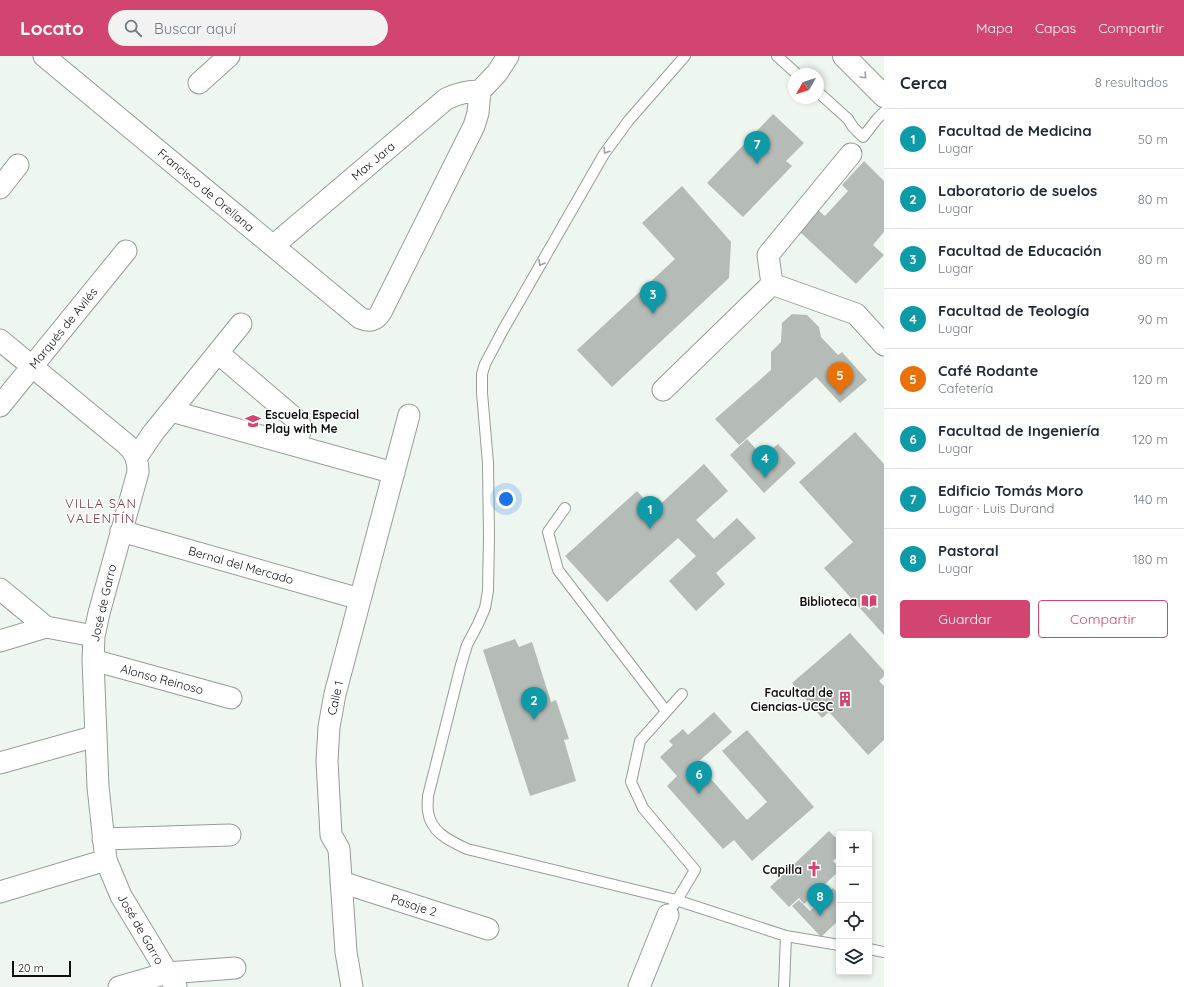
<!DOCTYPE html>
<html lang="es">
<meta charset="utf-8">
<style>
:root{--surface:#fff;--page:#f2f2f3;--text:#1f2937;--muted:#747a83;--line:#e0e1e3;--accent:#d24571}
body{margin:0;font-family:Quicksand,sans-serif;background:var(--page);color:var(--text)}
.controls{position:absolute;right:12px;bottom:12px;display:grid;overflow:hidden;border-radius:4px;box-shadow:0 2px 6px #0003}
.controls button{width:36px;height:36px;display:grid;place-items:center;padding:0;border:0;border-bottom:1px solid var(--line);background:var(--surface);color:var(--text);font:20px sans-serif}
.compass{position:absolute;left:788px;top:12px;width:36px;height:36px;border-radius:50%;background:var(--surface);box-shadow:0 2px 6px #0003;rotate:231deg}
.scale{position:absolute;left:12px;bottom:10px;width:59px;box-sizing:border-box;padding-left:4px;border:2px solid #0d100e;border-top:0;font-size:11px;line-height:14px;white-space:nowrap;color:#0d100e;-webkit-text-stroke:3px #fff;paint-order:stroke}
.you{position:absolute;left:506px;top:443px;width:14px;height:14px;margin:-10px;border:3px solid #fff;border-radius:50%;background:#1a73e8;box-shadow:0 0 0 6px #1a73e833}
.badge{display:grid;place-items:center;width:26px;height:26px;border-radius:50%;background:var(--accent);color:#fff;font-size:13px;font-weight:700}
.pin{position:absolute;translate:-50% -33px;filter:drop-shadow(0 1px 2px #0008)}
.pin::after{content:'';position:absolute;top:21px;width:14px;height:12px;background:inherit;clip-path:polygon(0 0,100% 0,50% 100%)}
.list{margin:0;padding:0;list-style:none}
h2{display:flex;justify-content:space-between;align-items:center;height:52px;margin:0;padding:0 16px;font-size:17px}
h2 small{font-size:13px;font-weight:400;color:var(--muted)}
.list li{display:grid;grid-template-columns:26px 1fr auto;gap:12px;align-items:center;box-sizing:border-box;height:60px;padding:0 16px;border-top:1px solid var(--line)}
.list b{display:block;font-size:15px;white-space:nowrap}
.list p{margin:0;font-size:13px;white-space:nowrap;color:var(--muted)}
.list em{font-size:13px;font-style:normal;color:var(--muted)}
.actions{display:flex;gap:8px;padding:12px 16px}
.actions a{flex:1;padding:9px 0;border:1px solid var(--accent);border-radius:4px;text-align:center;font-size:14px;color:var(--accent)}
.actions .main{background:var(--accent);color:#fff}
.icon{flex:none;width:22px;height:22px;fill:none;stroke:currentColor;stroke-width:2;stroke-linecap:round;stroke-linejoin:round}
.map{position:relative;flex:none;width:884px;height:931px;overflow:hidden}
header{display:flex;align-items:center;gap:24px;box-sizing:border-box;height:56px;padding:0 20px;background:var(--accent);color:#fff}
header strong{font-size:19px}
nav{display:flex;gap:22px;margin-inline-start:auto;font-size:14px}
.search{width:280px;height:36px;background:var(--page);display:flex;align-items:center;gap:10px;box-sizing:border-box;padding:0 14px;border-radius:22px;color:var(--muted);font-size:15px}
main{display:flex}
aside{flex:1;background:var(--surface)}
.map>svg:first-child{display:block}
</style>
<header>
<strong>Locato</strong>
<div class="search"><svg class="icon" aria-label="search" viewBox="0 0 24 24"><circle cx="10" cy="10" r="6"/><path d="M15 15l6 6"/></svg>Buscar aquí</div>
<nav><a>Mapa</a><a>Capas</a><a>Compartir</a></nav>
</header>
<main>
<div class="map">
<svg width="884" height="931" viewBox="0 0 884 931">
<rect width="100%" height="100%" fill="#eef6f0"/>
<path fill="#b5bcb7" d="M773 58 804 87 786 105 792 110 743 161 707 127Z
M864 105 884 125V176L873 189 884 199 856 228 799 175 818 154 825 160 848 135 842 129Z
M682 130 731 186 729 222 612 331 577 294 675 203 642 167Z
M792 258 807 259 819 271 821 281 838 299 842 296 867 324 840 347 816 321 739 389 715 363 771 314V296L781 286 782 267Z
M855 376 884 408V579L824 512 853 486 799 426Z
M747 383 763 401 778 388 796 407 764 437 730 399Z
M704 408 728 435 696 464 714 483 737 462 756 482 716 517 725 528 696 555 669 525 696 500 678 482 607 546 565 500 637 435 654 454Z
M850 577 884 615V620L879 625 884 630V684L868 699 829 656 822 662 792 627Z
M515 583 519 591 532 586 551 646 556 644 569 683 564 684 576 725 530 740 483 594Z
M714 656 732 676 697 707 747 764 767 746 722 695 747 674 814 751 752 805 734 784 723 793 667 730 677 720 660 701 673 689 669 685 683 673 688 679Z
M829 775 839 785V799L833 805 839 811V815L804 848 799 842 789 851 770 831Z
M833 832 839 838V864L821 881 792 850 799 844 810 855Z"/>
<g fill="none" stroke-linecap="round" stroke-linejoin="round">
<defs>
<path id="lane" d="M685 0 629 64 604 98 503 274 485 308 482 318V337L488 407 489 480 488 535 485 552 478 568 467 589 461 609 428 740C428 745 427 750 428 755 430 776 450 785 467 793L676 844 786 880 839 889
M777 0 797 18
M818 36 848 63 853 71 863 81 877 63 884 56
M565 452 548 476 558 514 666 655
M674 849 695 814 643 752 631 726 640 685 682 638
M869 893 884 896
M784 931 786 880"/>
<path id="street" d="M44 0 360 262C369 266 376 265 381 256L474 70 478 57 480 35
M199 27 229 0
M0 132 18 109
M273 190 446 43C458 37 467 35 480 35L497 17 508 0
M772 228 768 199 851 98
M772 228 856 258 884 289
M0 284 126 388C135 396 138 404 138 416L99 557 94 580 93 604 98 731 106 804 121 840 176 931
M218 297 299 366 301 372 296 389
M663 334 772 228
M0 350 126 195
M171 355 394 417
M136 402 153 377 241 268
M121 475 360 543
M0 533 46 571 94 580
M0 585 46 571
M93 604 231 642
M0 707 96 680
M103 783 230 779
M341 826 488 873
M0 836 106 804
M119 931 167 917 235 912
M352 931 346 896 339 793 331 779 327 705 329 671 335 638 409 359
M639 931 668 859"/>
<path id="secondary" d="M844 0 884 40"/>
</defs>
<use href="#lane" stroke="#969d98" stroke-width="12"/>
<use href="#street" stroke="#969d98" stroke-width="23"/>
<use href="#secondary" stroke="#969d98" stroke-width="24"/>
<use href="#lane" stroke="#fff" stroke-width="10"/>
<use href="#street" stroke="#fff" stroke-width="21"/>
<use href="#secondary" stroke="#fff" stroke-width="22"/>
</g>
<defs><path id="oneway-chevron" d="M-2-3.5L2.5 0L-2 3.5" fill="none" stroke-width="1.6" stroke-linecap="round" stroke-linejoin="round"/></defs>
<g stroke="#9e9f9f">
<use href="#oneway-chevron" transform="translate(864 20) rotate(45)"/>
<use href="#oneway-chevron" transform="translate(606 95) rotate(123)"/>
<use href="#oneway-chevron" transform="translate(541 207) rotate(120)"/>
</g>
<defs>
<symbol id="school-bare" viewBox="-9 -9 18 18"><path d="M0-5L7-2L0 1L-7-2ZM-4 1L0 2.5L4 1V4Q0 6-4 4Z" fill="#d24571" stroke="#fff" stroke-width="2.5" paint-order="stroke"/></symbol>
<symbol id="library-bare" viewBox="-9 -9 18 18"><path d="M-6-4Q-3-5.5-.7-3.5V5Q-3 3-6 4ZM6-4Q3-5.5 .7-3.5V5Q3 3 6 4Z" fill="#d24571" stroke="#fff" stroke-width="2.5" paint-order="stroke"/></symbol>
<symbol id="building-bare" viewBox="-9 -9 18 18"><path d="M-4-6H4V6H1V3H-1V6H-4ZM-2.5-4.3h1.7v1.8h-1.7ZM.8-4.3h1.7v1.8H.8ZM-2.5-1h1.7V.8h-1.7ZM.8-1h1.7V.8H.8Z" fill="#d24571" stroke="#fff" stroke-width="2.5" paint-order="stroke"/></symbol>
<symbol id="church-bare" viewBox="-9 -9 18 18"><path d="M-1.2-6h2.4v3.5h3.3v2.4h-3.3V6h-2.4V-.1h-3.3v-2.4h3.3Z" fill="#d24571" stroke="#fff" stroke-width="2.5" paint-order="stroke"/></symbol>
</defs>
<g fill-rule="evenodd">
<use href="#school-bare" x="242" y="354" width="22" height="22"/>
<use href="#library-bare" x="858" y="534" width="22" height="22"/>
<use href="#building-bare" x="834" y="632" width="22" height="22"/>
<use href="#church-bare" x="803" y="802" width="22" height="22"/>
</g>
<g text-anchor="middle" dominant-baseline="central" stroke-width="3" stroke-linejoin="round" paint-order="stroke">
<g font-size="12" fill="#0d100e" stroke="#fff">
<text transform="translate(373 105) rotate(-40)">Max Jara</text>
<text transform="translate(206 134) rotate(40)">Francisco de Orellana</text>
<text transform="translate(63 272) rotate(-51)">Marqués de Avilés</text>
<text transform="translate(241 509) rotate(16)">Bernal del Mercado</text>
<text transform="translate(103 547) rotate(-77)">José de Garro</text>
<text transform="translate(162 623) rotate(15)">Alonso Reinoso</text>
<text transform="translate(335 642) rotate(-77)">Calle 1</text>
<text transform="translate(414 849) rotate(18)">Pasaje 2</text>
<text transform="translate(141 873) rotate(60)">José de Garro</text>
</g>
<g font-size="12" font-weight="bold" fill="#0d100e" stroke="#fff" text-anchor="end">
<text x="265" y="358" text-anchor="start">Escuela Especial<tspan x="265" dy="14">Play with Me</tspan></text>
<text x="857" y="545">Biblioteca</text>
<text x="833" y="636">Facultad de<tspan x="833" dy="14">Ciencias-UCSC</tspan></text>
<text x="802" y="813">Capilla</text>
</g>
<g font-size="13" letter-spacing="1" fill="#7d3649" stroke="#fff">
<text x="101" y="447">VILLA SAN<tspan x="101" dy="15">VALENTÍN</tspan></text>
</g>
</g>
</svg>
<div class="controls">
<button>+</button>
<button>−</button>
<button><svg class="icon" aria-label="locate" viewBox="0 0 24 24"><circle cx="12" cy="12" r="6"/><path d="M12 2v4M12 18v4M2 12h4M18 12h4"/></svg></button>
<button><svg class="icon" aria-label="layers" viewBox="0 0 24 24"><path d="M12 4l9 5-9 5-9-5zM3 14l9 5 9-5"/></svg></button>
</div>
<svg class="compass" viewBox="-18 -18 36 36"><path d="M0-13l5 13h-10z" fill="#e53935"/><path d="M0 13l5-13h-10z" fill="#747a83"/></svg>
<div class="scale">20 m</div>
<div class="you"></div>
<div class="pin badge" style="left:650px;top:473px;background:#0f9aa8">1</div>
<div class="pin badge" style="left:534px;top:664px;background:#0f9aa8">2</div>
<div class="pin badge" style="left:653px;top:258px;background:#0f9aa8">3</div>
<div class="pin badge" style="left:765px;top:422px;background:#0f9aa8">4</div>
<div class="pin badge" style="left:840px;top:339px;background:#e8710a">5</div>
<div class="pin badge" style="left:699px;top:738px;background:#0f9aa8">6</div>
<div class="pin badge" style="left:757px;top:108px;background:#0f9aa8">7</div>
<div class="pin badge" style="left:820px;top:860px;background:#0f9aa8">8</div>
</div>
<aside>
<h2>Cerca<small>8 resultados</small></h2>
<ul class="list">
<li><span class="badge" style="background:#0f9aa8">1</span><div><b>Facultad de Medicina</b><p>Lugar</p></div><em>50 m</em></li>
<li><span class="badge" style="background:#0f9aa8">2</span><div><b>Laboratorio de suelos</b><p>Lugar</p></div><em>80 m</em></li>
<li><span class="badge" style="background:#0f9aa8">3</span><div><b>Facultad de Educación</b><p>Lugar</p></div><em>80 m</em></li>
<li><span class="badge" style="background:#0f9aa8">4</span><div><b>Facultad de Teología</b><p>Lugar</p></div><em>90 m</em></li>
<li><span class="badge" style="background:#e8710a">5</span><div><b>Café Rodante</b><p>Cafetería</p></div><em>120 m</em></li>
<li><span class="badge" style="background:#0f9aa8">6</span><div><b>Facultad de Ingeniería</b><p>Lugar</p></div><em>120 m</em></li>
<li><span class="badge" style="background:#0f9aa8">7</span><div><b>Edificio Tomás Moro</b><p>Lugar · Luis Durand</p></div><em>140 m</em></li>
<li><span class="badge" style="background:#0f9aa8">8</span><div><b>Pastoral</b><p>Lugar</p></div><em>180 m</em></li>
</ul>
<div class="actions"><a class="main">Guardar</a><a>Compartir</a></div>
</aside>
</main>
